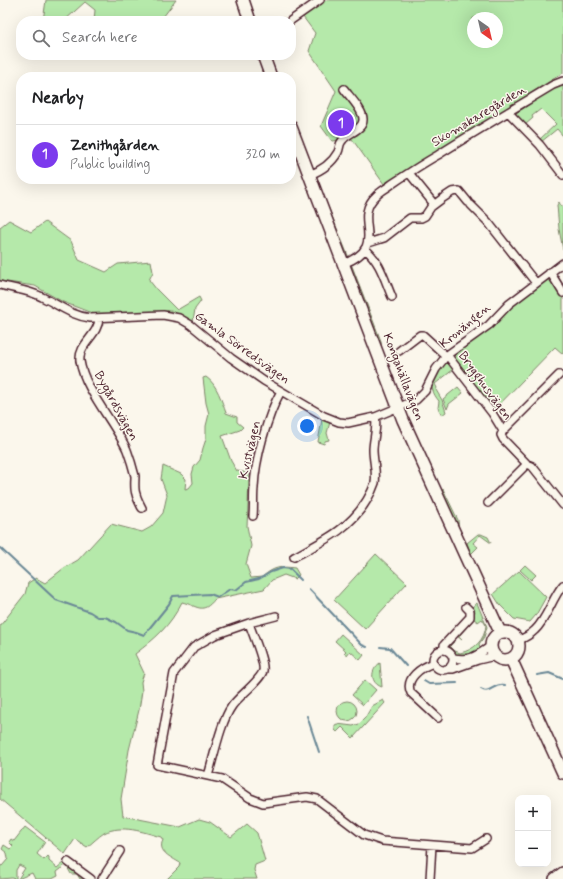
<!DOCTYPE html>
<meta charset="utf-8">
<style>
:root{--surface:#fff;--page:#f6f6f6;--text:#202124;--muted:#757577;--line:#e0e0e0;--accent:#7c3aed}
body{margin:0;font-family:Mynerve,sans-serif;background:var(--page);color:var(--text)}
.controls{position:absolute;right:12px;bottom:12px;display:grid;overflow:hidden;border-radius:8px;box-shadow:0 4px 16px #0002}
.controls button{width:36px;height:36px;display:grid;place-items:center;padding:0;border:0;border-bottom:1px solid var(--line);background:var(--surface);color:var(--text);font:20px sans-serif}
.compass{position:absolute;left:467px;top:12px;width:36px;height:36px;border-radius:50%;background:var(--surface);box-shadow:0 4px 16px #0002;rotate:146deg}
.you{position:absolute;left:307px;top:426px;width:14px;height:14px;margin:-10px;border:3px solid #fff;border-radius:50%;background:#1a73e8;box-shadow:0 0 0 6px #1a73e833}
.badge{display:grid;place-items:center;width:26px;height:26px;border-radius:50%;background:var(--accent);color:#fff;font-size:13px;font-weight:700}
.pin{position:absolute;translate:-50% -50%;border:2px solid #fff;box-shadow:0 1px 4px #0006}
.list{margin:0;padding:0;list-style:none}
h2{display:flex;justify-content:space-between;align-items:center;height:52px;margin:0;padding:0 16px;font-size:17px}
h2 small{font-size:13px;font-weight:400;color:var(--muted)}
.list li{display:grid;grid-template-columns:26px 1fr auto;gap:12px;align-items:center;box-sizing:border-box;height:60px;padding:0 16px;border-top:1px solid var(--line)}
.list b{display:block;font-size:15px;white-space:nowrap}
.list p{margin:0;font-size:13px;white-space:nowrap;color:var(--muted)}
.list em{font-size:13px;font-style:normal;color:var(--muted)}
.icon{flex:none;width:22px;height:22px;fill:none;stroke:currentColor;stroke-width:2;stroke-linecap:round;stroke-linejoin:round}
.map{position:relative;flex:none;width:563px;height:879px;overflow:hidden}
.search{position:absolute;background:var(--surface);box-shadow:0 4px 16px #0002;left:16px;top:16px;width:280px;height:44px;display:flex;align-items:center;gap:10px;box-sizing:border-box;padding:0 14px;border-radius:16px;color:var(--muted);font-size:15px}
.panel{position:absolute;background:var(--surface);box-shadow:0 4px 16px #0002;left:16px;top:72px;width:280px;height:112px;border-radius:16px}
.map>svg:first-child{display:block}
</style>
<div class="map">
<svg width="563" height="879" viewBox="0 0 563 879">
<rect width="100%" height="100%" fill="#fbf7ec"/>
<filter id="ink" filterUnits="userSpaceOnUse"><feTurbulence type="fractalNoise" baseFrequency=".025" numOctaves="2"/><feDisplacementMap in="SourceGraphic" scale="8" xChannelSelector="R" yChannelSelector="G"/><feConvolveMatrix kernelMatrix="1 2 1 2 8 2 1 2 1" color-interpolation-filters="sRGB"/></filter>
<g filter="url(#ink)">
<path fill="#b5e9aa" stroke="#80846a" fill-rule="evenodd" d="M46 0H176L160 21H94L95 10 85 2 64 21H43Z
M325 0H563V73L384 184 352 139 332 141 321 126 336 91 309 51 315 33 303 17ZM473 18H497V42H473Z
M563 84V136L557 129 541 142 539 140 556 124 541 109 532 116 533 118 525 125 517 118 516 113 543 95Z
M316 177 349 258H346L315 179Z
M559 202 561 206H563V250L559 229 557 205Z
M9 220 31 232 45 222 71 241 79 260 106 272 118 264 151 261 153 272 149 280 157 290 177 310 199 297 201 301 195 309 193 322 171 311 97 315 63 302 35 286 0 281V227Z
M352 266 381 341 382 353 350 269Z
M551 280 558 287 563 299V354L555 347 494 410 457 364 454 354 542 281Z
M446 361 454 369 435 384 437 388 436 390 442 400 446 412 442 415 438 408 439 401C426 386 433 374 446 361Z
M206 377C217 384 222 402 226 413L237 417V422L243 427 240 430 222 436 231 461 237 471 249 473 248 506 247 526 251 546 246 564 251 578 262 577C274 567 280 566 295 568L299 575 295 579 284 575 272 580 264 589 215 599C202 615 198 606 182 602 170 626 156 638 135 654L144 673 141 682 142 691 139 710 129 750 121 799 123 816 180 827 199 819 210 822 231 837 247 824 257 833 265 861 255 865 254 870 257 879H167L179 867 180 863C171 857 157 852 163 840L161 837C143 832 122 824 104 833 98 837 92 843 87 847L75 839 65 854 0 799V626L25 594 28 583 36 578 45 583 64 568 78 560 111 524 142 532 151 527 163 513 167 495 161 479 163 466 181 474 186 479 185 489 189 488 193 483 192 474 194 467 200 460 203 448 206 439V426L209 414 206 403 203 378Z
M458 387 463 393 449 404 447 409 443 399Z
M322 419 330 422 327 433 329 440 325 441 324 444 318 442Z
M443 489 458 520 459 532 442 492Z
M478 534H481L488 537 491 543 480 535 473 543 478 547 471 554 467 543Z
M376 554 407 583 365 629 334 600Z
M525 565 536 575 531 580 520 570Z
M519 571 546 597 536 615 530 622 514 619 500 605 493 594Z
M477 603 487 627 484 637 479 644 481 651 472 656H457L449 648V644L451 641 454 642 450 646 455 651 460 653C474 650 485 640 486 625L482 619 478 622 474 619 459 636 462 640 457 636 474 615 475 611 472 607Z
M341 634 364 655 360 660 350 651 347 655 344 653 346 651 335 641Z
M380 663 382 687C370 683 370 670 380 663Z
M365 680 376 690 363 705 352 695Z
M383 700 385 703 353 738 342 727 337 732 335 730V725L337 724 353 726 359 724 365 718 372 706Z
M337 711a10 10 0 1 1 20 0a10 10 0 1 1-20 0Z
M25 827 45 842 37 854 44 860 48 856 49 857V861L57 868 64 862 87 879H80L77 874H71L66 865 62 867 61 869 57 872 58 876 52 879H35L32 873 18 879 25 868 19 865 16 870V879L12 878 0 879V865L2 866 8 859 7 853 2 849 4 845 10 849 13 846 9 842 11 839 14 841Z"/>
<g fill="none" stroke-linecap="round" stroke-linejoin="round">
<path stroke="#6a8896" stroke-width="2" d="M0 548 56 600 90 612 98 617H105L116 622 127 630 136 632 144 635 169 604 173 596 210 594 218 597 230 589 236 590 246 582 259 579 271 572 283 568 290 569 301 580
M309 589 362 645 367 647
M380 647 390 648 406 666
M537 675 549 673 563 679
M424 681 429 684 457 683
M481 689C490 695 493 683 505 685
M307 716 319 752"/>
<defs>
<path id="street" d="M290 21 320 0
M508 112 540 145 563 175
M409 173 434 204
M309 175C320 171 332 163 338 152 340 148 339 144 342 141 347 133 363 130 363 120 364 111 349 96 344 89
M471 205 488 222 536 283
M368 243 384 238 410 218H421L425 216 431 207 443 198 452 192 459 191 468 202
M366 250C380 261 385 281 392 297
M343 264C392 245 349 220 377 195 381 191 387 188 392 184 407 174 422 164 438 155 476 131 515 108 553 85L563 81
M550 272 563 293
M0 285C14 289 29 290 42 297 59 305 72 316 90 318L163 315 179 318 191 325 231 358 264 381 324 416 339 422 348 423 375 417 416 400 425 391 436 369 447 355 489 325 509 304 563 263
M99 318C99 335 78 344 80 361 84 389 115 423 127 450 130 458 133 468 135 476 135 482 134 489 136 494 137 499 140 504 142 508
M399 351 420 335H423L446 356
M447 355 492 413 503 431 501 435 503 439 527 464 532 466 563 505
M503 431 559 375
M488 503 527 464
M253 516C254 506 253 497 254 488 255 460 267 416 281 391
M294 557C323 541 350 529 367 500 370 495 373 489 375 483 377 472 373 461 373 450 373 439 378 427 375 417
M249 623 276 616
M519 640C524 638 530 635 535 630 547 619 552 598 563 585
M444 650V645L470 617V611L466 607
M433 660a10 10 0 1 1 20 0a10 10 0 1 1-20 0Z
M453 658C471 661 476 656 491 646
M434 663C421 667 404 679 411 693L438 718
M446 669H453L478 660 495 656
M208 776C214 756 221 721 232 706 239 696 260 681 263 671 265 662 252 633 249 623L215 635 194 647 174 673 157 765 222 779 250 798 263 803 307 797 317 799 364 835 382 841 472 848 486 839
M68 862 91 879
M102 879 120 851
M430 879 432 845"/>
<path id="secondary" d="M243 0 250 21
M263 55 271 77
M291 127 403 420 500 632
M491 646a14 14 0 1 1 28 0a14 14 0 1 1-28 0Z
M511 659 563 773
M555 879 563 873"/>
</defs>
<use href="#street" stroke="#4a1f2b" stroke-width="10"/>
<use href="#secondary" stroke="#4a1f2b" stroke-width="14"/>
<use href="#street" stroke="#fbf7ec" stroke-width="7"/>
<use href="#secondary" stroke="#fbf7ec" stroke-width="11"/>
</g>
</g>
<g text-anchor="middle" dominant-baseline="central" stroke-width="3" stroke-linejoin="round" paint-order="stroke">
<g font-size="13" fill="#4a1f2b" stroke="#fbf7ec">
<text transform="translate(479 116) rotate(-31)">Skomakaregården</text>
<text transform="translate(465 326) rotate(-40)">Kronängen</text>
<text transform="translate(242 348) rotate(36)">Gamla Sörredsvägen</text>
<text transform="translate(403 377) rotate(69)">Kongahällavägen</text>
<text transform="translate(485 386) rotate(54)">Brygghusvägen</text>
<text transform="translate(116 406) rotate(61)">Bygårdsvägen</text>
<text transform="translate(250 450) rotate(-77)">Kvistvägen</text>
</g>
</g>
</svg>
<div class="controls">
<button>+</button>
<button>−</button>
</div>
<svg class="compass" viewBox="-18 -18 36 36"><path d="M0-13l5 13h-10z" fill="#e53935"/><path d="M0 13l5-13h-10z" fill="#757577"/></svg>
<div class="you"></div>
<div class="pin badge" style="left:341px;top:123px">1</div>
<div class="search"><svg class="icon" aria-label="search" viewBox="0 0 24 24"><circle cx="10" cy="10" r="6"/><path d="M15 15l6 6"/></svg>Search here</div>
<section class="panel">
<h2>Nearby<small></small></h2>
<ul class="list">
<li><span class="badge">1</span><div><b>Zenithgården</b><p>Public building</p></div><em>320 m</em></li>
</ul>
</section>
</div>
